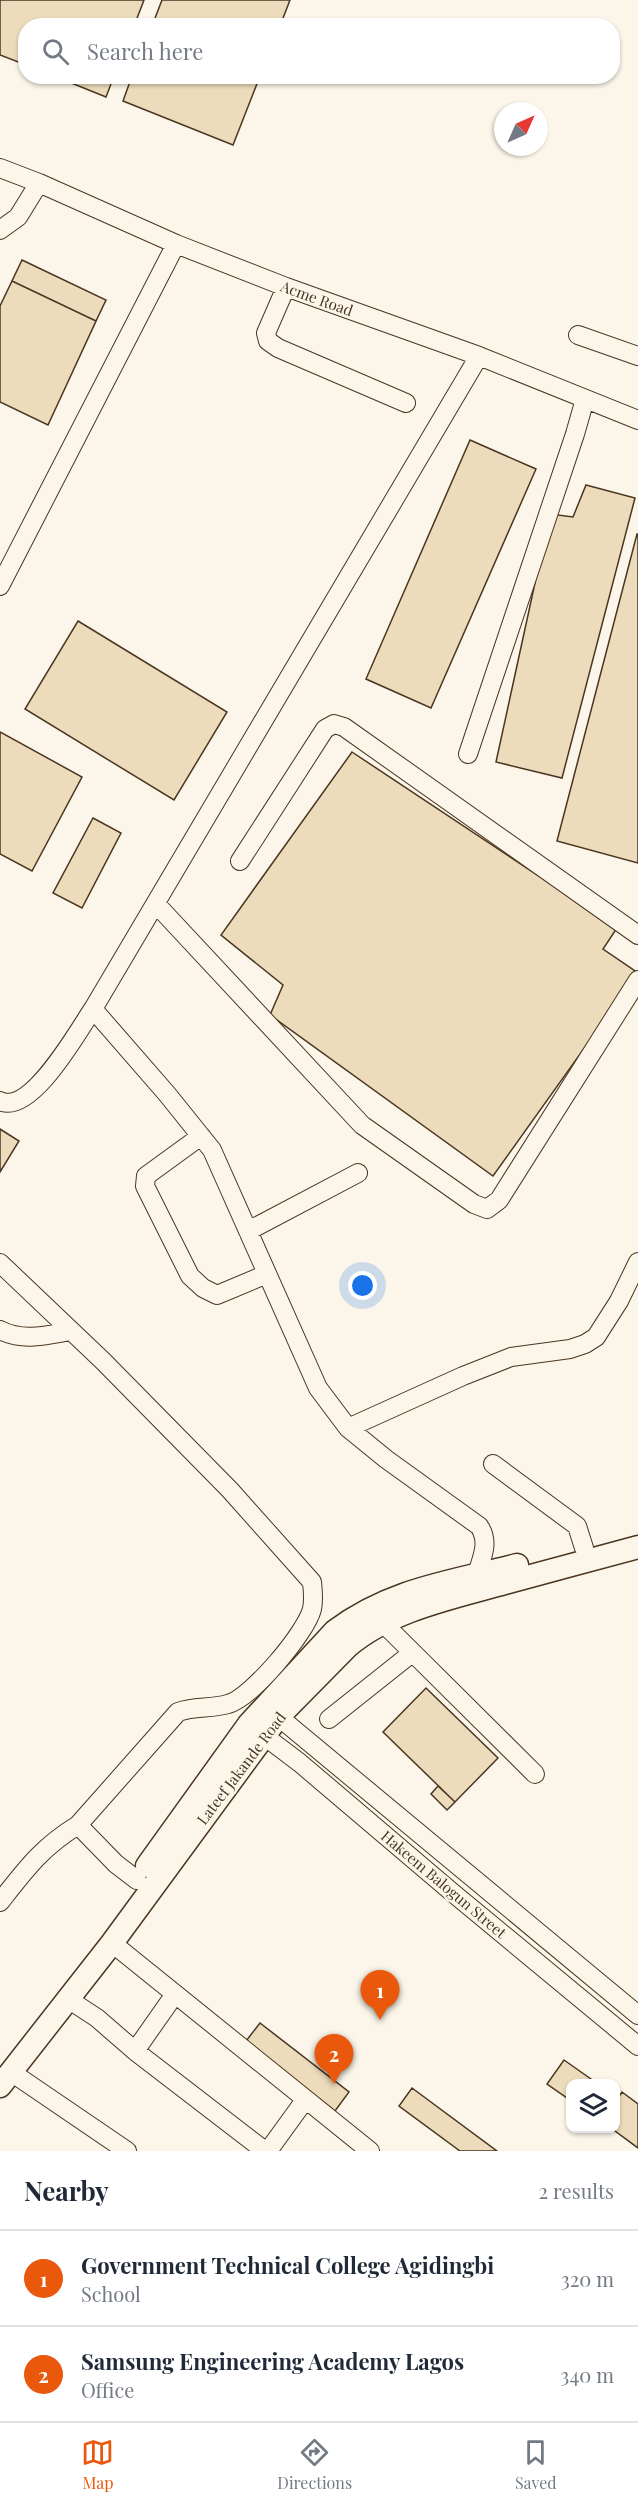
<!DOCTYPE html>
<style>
:root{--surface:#fff;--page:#f2f2f3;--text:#1f2937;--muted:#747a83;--line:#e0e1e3;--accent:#ea580c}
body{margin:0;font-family:"Playfair Display",serif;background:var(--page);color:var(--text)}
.controls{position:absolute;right:18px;bottom:18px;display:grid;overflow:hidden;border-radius:12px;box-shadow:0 2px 4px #0004}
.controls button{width:54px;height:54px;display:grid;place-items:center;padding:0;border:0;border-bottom:2px solid var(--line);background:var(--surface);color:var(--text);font:30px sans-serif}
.compass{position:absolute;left:494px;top:102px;width:54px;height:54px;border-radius:50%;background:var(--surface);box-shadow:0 2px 4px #0004;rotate:45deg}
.you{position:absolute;left:363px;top:1286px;width:21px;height:21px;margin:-15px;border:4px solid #fff;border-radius:50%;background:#1a73e8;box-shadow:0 0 0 9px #1a73e833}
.badge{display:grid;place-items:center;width:39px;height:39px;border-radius:50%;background:var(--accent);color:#fff;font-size:20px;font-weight:700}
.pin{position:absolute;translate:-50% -50px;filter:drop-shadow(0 2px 3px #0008)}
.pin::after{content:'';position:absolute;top:32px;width:21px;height:18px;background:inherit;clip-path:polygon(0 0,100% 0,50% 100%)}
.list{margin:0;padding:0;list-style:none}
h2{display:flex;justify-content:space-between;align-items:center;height:78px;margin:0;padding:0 24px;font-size:26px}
h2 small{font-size:20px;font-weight:400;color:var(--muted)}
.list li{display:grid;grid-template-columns:39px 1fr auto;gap:18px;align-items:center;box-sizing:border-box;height:96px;padding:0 24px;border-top:2px solid var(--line)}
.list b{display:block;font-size:22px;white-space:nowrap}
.list p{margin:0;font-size:20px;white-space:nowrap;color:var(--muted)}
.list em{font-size:20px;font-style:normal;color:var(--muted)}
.icon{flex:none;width:33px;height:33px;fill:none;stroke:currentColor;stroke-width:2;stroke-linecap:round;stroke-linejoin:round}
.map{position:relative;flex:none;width:638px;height:2151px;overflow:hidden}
.search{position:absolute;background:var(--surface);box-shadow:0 2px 4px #0004;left:18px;right:18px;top:18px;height:66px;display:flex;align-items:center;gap:15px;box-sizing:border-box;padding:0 21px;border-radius:24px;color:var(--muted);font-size:22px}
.sheet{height:270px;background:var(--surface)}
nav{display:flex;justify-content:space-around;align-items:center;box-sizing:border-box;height:84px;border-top:2px solid var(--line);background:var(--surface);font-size:16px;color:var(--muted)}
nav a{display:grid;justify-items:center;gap:3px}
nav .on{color:var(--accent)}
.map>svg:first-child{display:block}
</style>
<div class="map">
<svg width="638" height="2151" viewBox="0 0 638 2151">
<rect width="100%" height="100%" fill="#fbf6e9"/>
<path fill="#ecdcbc" stroke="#4a3520" stroke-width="1.5" d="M0 0H144L134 26H26V65L0 55Z
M162 0H290L280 26H152Z
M54 76H114L106 97Z
M132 76H260L233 145 123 101Z
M22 260 106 300 96 321 12 281Z
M12 281 96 321 48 425 0 402V306Z
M470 440 536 469 431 708 366 679Z
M586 485 635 498 562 778 496 762 550 514 573 517Z
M637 534H638V863L557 841Z
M78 621 227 712 174 800 25 709Z
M0 732 82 777 32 871 0 854Z
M352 752 617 928 603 949 638 973 493 1176 270 1015 283 985 221 935Z
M93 818 121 833 82 908 53 893Z
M0 1129 19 1141 0 1172Z
M426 1688 498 1758 455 1802 383 1732Z
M438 1786 455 1802 447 1810 431 1794Z
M260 2023 349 2092 335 2111 246 2041Z
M564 2060 598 2084H570V2100L547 2084Z
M412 2088 497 2151H460L399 2106Z
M622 2092 638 2104V2148L611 2128H616V2096L618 2098Z"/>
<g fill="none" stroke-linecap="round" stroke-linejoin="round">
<defs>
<path id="minor" d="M0 168 39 183 176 244 286 287 479 356 638 420
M0 230 18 217 39 183
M286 287 266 333 268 341 278 348 406 403
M578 335 638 356
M0 586 176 244
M468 754 575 434 585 399
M240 861 325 729 334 724 344 727 638 935
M156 904 362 1125 474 1204 487 1209 499 1200 638 980
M93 1009 167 1094 212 1150 318 1388 348 1428 386 1459 479 1526C490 1542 482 1557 477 1574
M0 1101C31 1116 78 1031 93 1009L479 356
M201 1136 146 1176 145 1186 190 1276 203 1288 217 1295 267 1274
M248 1231 358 1173
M0 1263 103 1361 230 1490 312 1582C313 1591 314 1600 312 1609 306 1633 251 1698 228 1704 211 1709 194 1706 178 1712L78 1825C42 1847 26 1869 0 1902
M0 1330C22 1342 48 1335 71 1331
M348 1428 463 1376 511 1357 570 1349 585 1344 596 1337 619 1301 638 1262
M493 1464 577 1526 584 1548
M383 1623 535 1774
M268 1708 638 2015
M329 1719 412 1653
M255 1729 300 1763 453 1893 638 2046
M78 1825 116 1864 137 1880
M112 1943 370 2151
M68 1999 97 2018 135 2051 265 2151
M135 2051 175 1994
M11 2072 127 2151
M268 2151 305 2100"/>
<path id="major" d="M147 1866 249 1724 335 1631C391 1589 451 1582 517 1565
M0 2086 112 1943 278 1717 348 1646C391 1610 451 1598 505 1583 549 1571 594 1559 638 1547"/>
</defs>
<use href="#minor" stroke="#4a3520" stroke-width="20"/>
<use href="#major" stroke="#4a3520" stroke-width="25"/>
<use href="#minor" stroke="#fbf6e9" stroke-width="18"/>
<use href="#major" stroke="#fbf6e9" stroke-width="22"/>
</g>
<g text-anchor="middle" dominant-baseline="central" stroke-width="4.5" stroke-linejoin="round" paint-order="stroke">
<g font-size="15" fill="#4a3520" stroke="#fbf6e9">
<text transform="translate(317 298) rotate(20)">Acme Road</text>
<text transform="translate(241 1768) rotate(-53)">Lateef Jakande Road</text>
<text transform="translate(444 1884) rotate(40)">Hakeem Balogun Street</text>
</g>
</g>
</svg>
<div class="controls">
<button><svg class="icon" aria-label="layers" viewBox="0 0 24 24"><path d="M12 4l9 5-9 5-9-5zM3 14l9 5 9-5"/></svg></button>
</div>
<svg class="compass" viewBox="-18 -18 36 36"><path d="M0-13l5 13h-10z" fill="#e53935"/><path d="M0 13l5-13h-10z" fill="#747a83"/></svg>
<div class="you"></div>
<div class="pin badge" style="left:380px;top:2020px">1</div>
<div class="pin badge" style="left:334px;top:2084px">2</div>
<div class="search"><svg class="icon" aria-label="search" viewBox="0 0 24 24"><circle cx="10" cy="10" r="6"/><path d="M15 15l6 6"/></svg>Search here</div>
</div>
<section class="sheet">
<h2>Nearby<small>2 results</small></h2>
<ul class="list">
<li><span class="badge">1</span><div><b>Government Technical College Agidingbi</b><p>School</p></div><em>320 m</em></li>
<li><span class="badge">2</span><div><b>Samsung Engineering Academy Lagos</b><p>Office</p></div><em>340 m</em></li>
</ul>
</section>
<nav>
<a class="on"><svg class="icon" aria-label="map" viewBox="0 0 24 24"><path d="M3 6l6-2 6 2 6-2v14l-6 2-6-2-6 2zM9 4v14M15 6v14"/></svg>Map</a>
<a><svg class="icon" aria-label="directions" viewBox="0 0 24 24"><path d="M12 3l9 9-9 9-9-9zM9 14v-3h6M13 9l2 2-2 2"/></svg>Directions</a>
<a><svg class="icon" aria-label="saved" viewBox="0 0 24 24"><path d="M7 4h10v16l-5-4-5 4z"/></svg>Saved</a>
</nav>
